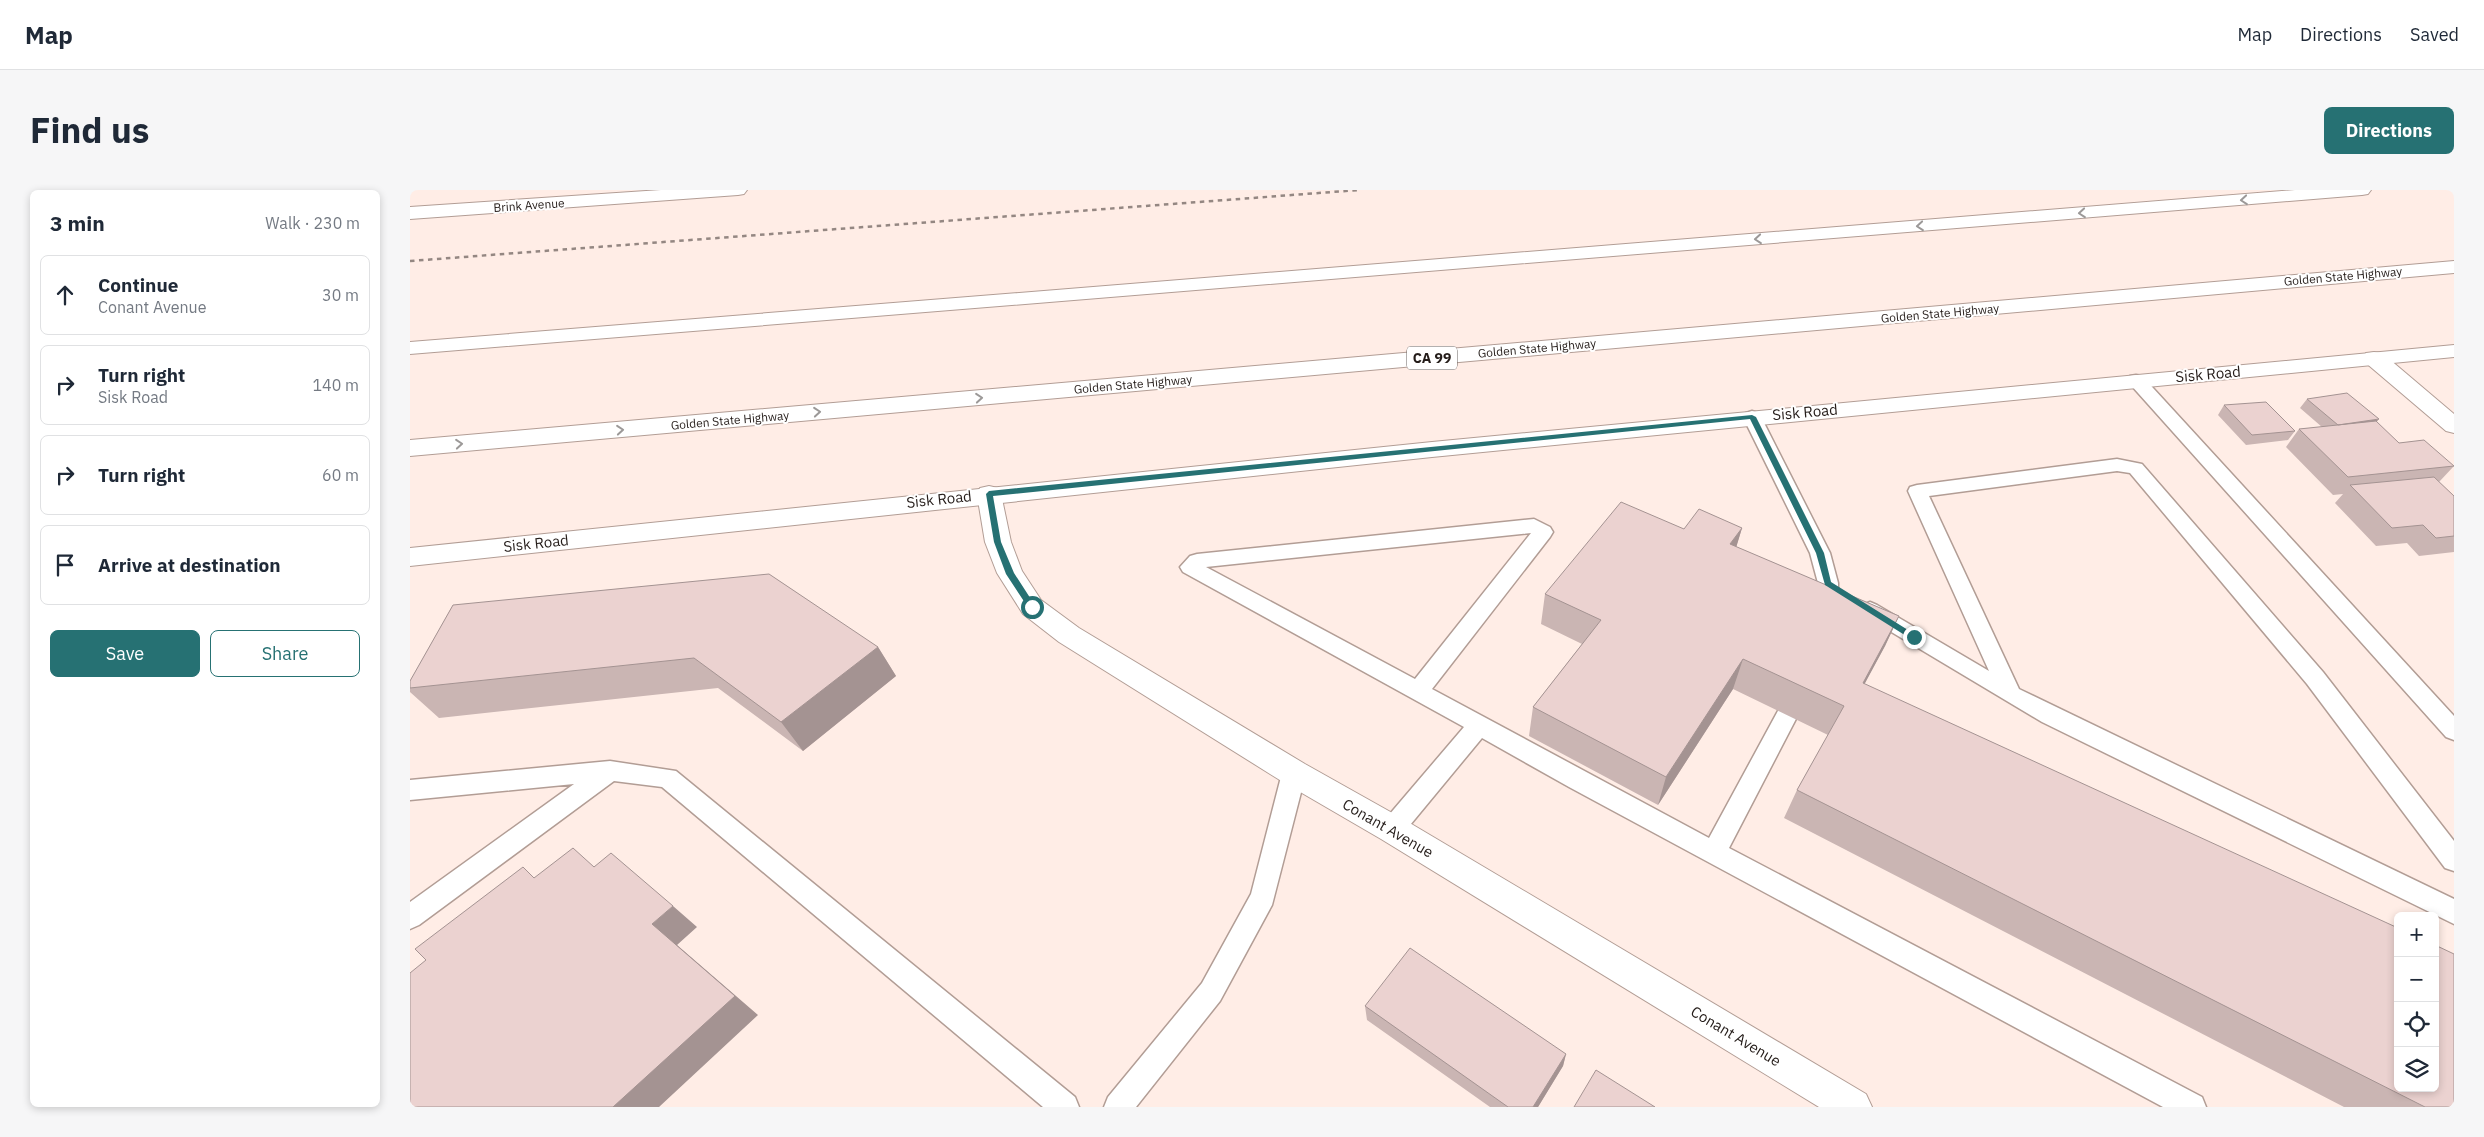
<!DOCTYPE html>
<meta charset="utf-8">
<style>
:root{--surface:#fff;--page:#f6f6f7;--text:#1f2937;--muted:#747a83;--line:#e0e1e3;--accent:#267173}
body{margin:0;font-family:"IBM Plex Sans",sans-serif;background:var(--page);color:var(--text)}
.controls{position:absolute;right:15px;bottom:15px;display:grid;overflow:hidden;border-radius:8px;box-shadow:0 2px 8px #0003}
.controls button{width:45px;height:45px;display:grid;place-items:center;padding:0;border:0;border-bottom:1px solid var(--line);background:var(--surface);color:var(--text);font:25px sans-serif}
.stop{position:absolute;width:15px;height:15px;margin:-11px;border:4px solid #267173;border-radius:50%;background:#fff}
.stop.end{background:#267173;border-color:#fff;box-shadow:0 1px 5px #0008}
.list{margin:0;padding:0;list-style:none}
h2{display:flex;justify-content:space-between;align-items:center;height:65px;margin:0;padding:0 20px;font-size:21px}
h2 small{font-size:16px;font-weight:400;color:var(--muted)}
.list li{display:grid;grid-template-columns:32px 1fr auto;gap:15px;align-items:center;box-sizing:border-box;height:80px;margin:0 10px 10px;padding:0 10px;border:1px solid var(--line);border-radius:8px}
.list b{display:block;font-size:19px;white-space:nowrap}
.list p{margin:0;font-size:16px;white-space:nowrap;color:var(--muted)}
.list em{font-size:16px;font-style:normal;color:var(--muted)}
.actions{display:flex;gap:10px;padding:15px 20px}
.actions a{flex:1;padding:11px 0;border:1px solid var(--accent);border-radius:8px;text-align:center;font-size:18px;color:var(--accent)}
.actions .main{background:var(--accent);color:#fff}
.icon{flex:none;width:28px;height:28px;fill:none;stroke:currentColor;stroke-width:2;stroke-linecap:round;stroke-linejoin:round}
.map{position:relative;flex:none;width:2044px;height:917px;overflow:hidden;border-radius:8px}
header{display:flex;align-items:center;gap:30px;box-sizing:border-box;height:70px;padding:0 25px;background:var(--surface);border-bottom:1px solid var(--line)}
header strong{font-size:24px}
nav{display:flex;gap:28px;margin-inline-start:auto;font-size:18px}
.intro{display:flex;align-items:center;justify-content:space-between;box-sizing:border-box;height:120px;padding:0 30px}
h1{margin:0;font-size:35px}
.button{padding:12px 22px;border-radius:8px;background:var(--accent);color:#fff;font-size:18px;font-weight:700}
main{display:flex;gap:30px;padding:0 30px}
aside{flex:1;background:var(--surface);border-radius:8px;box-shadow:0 2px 8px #0003}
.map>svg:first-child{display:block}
</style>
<header>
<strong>Map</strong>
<nav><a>Map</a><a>Directions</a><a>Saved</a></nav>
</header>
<div class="intro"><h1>Find us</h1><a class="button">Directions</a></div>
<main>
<aside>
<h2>3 min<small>Walk · 230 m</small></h2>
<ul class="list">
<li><svg class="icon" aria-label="ahead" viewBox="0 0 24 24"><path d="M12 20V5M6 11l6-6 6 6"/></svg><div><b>Continue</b><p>Conant Avenue</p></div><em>30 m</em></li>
<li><svg class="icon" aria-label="right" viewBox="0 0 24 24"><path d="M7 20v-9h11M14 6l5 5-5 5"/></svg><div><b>Turn right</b><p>Sisk Road</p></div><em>140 m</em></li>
<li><svg class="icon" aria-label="right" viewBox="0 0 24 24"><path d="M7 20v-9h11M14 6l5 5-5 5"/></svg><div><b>Turn right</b></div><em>60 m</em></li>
<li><svg class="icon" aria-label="arrive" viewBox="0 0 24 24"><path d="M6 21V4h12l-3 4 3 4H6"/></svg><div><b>Arrive at destination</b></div></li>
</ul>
<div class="actions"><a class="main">Save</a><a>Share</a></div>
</aside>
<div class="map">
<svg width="2044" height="917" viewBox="0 0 2044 917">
<rect width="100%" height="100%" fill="#ffede6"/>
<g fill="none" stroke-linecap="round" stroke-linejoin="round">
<defs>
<path id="service" d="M1726 185 1732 186 2044 526V550L2036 547 1720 194 1718 190 1720 186Z
M1342 221 1348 223 1351 227 1420 363 1428 393V425L1425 430 1418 433 1411 430 1408 425V393L1400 363 1333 227 1336 223Z
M1707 269 1732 274 1913 482 2044 651V681L2035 678 1897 494 1720 283 1707 281 1519 306 1609 499 2044 709V734L1632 532 1453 425 1450 420 1453 415 1460 412 1467 415 1579 481 1498 301 1500 297 1507 295Z
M1124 329 1140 337 1143 342 1140 347 1022 499 1299 648 1369 519 1377 516 1385 519 1388 525 1319 658 1792 907 1796 917H1753L1159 597 1072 548 991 646 982 650 973 646 970 639 973 632 1054 537 773 382 770 377 780 366 787 364ZM1121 343 1005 489 796 377Z
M200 571 266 581 665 907 669 917H633L252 597 204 591 9 735 0 739V712L164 594 0 610V590Z
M884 573 892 576 896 583 862 715 810 811 726 917H694L698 907 792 793 841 704 872 583 876 576Z"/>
<path id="minor" d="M251 0H337L334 4 328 5 0 29V17Z
M1964 162 1972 163 2044 224V243L2036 241 1956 173 1953 168 1956 163Z"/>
<path id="tertiary" d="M579 296 588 298 591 304 601 352 612 381 631 410 669 438 895 574 993 629 1456 904 1462 917H1409L971 649 873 592 649 452 613 424 587 383 575 352 567 304 570 298Z"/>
<path id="secondary" d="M2044 155V167L1022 267 0 376V358L1022 252Z"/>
<path id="motorway" d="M1885 0H1961L1958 4 1952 5 0 164V152Z
M2044 71V83L0 266V250Z"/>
</defs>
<use href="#service" stroke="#b29d95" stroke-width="3"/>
<use href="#minor" stroke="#b29d95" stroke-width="2"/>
<use href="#tertiary" stroke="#b29d95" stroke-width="2"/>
<use href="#secondary" stroke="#b29d95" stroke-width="2"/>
<use href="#motorway" stroke="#b29d95" stroke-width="2"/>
<use href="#service" fill="#fff" fill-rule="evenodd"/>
<use href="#minor" fill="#fff" fill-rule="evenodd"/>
<use href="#tertiary" fill="#fff" fill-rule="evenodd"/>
<use href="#secondary" fill="#fff" fill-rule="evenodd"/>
<use href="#motorway" fill="#fff" fill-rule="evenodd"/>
<path stroke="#948782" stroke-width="2.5" stroke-dasharray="4.5 4.5" stroke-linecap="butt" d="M0 71 949 0"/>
</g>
<path fill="#cab5b3" d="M1897 209 1966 232 1989 253 2044 276 2029 292 2044 306V362L2009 366 1997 353 1966 356 1925 313 1933 304 1923 305 1876 257 1889 239 1912 237 1890 218Z
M1814 215 1885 241 1878 250 1836 255 1808 225Z
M1332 338 1326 357 1489 426 1475 456 1454 494 2044 917H1934L1374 628 1387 600 1418 545 1323 499 1248 615 1119 546 1123 517 1172 454 1131 434 1135 404 1274 339Z
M43 415 468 457 486 486 393 561 308 498 29 528 0 502V491Z
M955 816 1156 864 1153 876 1128 917H1080L957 830Z"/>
<path fill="#a49392" d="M1969 229 1961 238 1928 235Z
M1332 338 1323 368 1320 354Z
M1489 426 1475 456 1439 523 1453 493Z
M468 457 486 486 393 561 371 532Z
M1333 469 1323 499 1248 615 1256 587Z
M263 716 287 737 267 755 348 825 249 917H203L242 734Z
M1156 864 1153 876 1128 917H1123Z"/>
<path fill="#ebd2d0" stroke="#a49392" d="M1937 203 1969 229 1928 235 1897 209Z
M1856 212 1885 241 1842 245 1814 215Z
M1966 231 1989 253 2014 250 2044 276 1938 287 1889 239Z
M2024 287 2044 306V346L2026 348 2013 335 1982 338 1940 295Z
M1211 312 1274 339 1289 319 1332 338 1320 354 1489 426 1453 493 1988 738V898H2025V755L2044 764V917H2015L1387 600 1434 516 1333 469 1256 587 1123 517 1191 430 1135 404Z
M359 384 468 457 371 532 284 468 0 498V491L43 415Z
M163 658 184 677 201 663 263 716 242 734 325 806 203 917H0V783L16 770 5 759 113 677 124 688Z
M1000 758 1156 864 1123 917H1098L955 816Z
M1186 880 1245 917H1164Z"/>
<defs><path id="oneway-chevron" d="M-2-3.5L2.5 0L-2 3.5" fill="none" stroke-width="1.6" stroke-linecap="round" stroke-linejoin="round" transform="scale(1.25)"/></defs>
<g stroke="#9c9998">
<use href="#oneway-chevron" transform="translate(1834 10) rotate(175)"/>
<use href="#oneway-chevron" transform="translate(1672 23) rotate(175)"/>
<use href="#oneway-chevron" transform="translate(1510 36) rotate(175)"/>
<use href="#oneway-chevron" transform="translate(1348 49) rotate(175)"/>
<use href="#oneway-chevron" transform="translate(569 208) rotate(-5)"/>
<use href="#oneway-chevron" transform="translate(407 222) rotate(-5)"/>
<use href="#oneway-chevron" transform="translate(210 240) rotate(-5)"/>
<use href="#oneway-chevron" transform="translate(49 254) rotate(-5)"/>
</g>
<path fill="#267173" d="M1342 225 1346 227 1414 363 1421 392 1506 445V449H1501L1415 395 1406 363 1340 229 583 306 591 352 604 383 626 417 622 420 619 419 596 384 584 352 576 304 579 301Z"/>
<g text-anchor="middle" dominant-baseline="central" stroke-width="4" stroke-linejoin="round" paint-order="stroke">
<g font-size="12" fill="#241c19" stroke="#fff">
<text transform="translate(119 15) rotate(-4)">Brink Avenue</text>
<text transform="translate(1933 86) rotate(-5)">Golden State Highway</text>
<text transform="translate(1530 123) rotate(-5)">Golden State Highway</text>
<text transform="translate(1127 158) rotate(-5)">Golden State Highway</text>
<text transform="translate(723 194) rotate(-5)">Golden State Highway</text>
<text transform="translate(320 230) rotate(-5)">Golden State Highway</text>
</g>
<rect fill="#fff" stroke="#66605e" stroke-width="1" x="997" y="156.5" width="50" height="23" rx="4"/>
<g font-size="14" font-weight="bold" fill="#241c19">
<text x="1022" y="168">CA 99</text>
</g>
<g font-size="15" fill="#241c19" stroke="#fff">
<text transform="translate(1798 184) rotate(-5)">Sisk Road</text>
<text transform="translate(1395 222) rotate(-5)">Sisk Road</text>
<text transform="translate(529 309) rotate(-6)">Sisk Road</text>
<text transform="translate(126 353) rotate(-6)">Sisk Road</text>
<text transform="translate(978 638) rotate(30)">Conant Avenue</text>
<text transform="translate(1326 846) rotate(31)">Conant Avenue</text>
</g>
</g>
</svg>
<div class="controls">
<button>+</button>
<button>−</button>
<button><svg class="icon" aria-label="locate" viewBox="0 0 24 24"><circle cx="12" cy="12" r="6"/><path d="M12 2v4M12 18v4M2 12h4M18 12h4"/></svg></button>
<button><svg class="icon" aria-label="layers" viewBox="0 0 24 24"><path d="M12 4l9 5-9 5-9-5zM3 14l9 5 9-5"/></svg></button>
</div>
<div class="stop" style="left:622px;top:417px"></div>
<div class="stop end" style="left:1504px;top:447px"></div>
</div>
</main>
